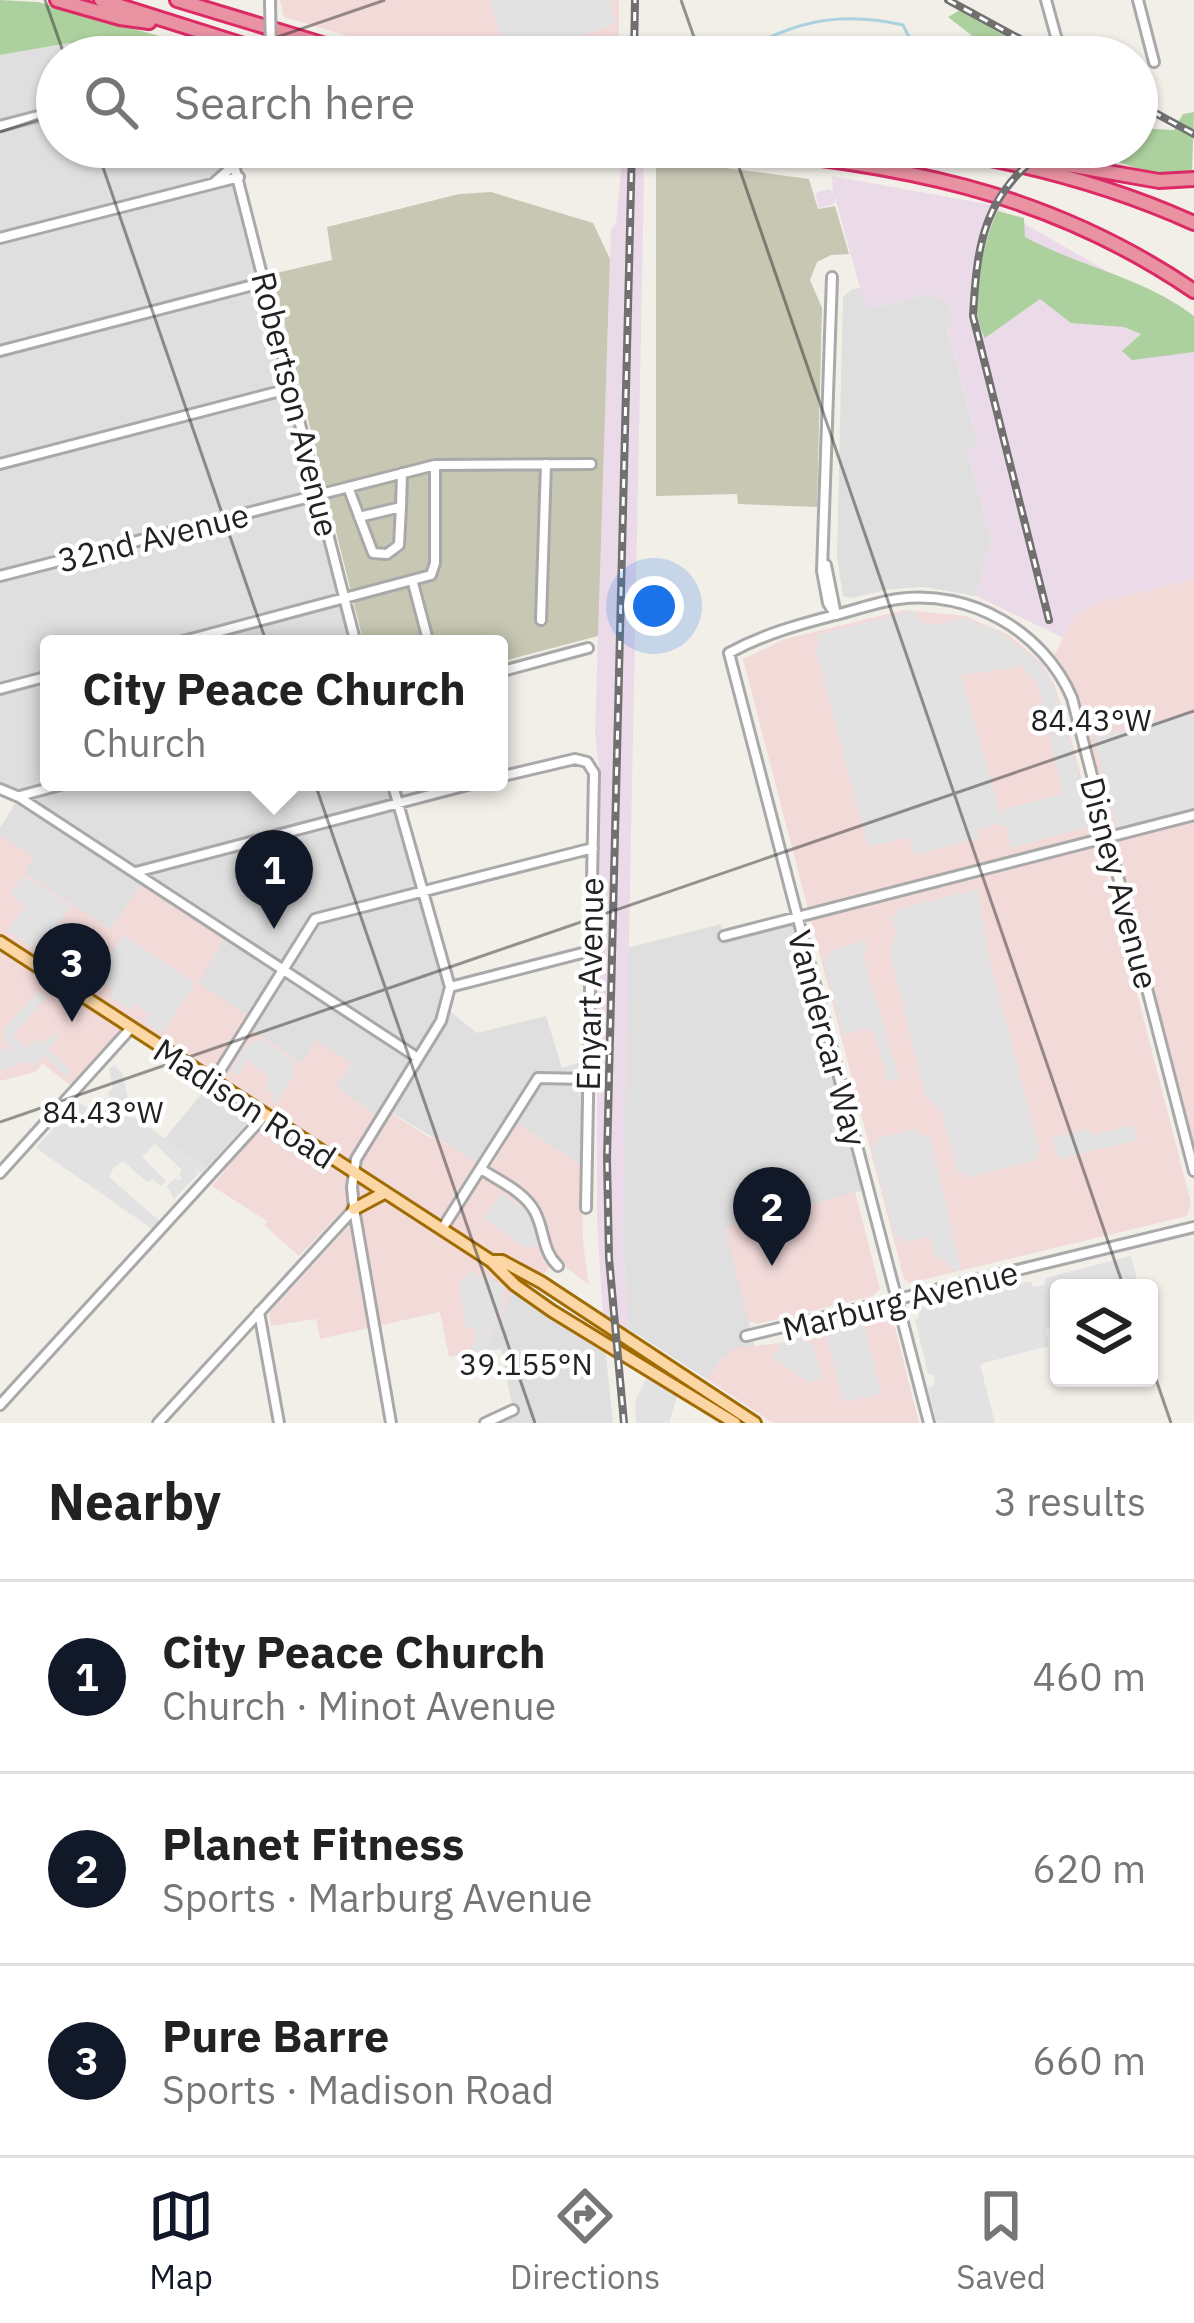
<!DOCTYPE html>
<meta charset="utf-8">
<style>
:root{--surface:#fff;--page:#f6f6f6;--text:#222;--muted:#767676;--line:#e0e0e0;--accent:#111827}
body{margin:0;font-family:"IBM Plex Sans",sans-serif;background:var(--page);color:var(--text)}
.controls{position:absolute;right:36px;bottom:36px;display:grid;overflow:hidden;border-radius:12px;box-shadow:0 3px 9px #0004}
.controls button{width:108px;height:108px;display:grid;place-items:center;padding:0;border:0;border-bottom:3px solid var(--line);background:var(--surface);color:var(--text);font:60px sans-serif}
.you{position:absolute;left:654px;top:606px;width:42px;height:42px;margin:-30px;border:9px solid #fff;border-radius:50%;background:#1a73e8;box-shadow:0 0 0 18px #1a73e833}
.badge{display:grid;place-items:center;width:78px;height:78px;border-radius:50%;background:var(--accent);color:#fff;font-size:39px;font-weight:700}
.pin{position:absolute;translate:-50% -99px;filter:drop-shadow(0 3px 6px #0008)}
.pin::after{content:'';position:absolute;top:63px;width:42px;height:36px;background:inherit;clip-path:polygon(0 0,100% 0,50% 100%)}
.popup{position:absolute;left:40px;top:635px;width:468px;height:156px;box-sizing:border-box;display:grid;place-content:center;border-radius:12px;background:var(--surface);filter:drop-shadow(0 3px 9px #0005);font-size:39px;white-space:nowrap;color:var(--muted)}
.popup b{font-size:45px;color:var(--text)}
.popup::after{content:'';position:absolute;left:50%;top:100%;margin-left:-24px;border:24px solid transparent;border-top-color:var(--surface)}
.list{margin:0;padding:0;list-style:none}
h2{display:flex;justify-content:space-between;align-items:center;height:156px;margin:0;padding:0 48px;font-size:51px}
h2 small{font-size:39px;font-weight:400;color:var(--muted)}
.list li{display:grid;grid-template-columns:78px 1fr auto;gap:36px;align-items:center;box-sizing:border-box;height:192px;padding:0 48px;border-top:3px solid var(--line)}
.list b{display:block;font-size:45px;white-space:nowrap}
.list p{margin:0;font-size:39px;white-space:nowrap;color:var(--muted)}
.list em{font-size:39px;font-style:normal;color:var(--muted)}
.icon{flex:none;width:66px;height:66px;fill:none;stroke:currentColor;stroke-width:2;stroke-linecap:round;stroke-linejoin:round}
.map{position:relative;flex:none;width:1194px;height:1423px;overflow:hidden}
.search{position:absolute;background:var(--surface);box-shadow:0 3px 9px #0004;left:36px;right:36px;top:36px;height:132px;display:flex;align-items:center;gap:30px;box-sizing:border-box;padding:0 42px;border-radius:66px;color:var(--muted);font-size:45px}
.sheet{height:732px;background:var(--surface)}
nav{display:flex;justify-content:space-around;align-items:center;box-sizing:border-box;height:168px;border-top:3px solid var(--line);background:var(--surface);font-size:33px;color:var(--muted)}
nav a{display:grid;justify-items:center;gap:6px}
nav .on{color:var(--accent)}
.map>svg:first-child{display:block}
</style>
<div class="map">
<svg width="1194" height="1423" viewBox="0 0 1194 1423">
<rect width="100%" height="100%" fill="#f2efe9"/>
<path fill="#e0dfdf" d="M69 43 144 57H57V147H243L234 165 356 644H49V782H392L450 987 447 1009 477 1033 546 1016 562 1068 587 1060 586 1169 512 1120 481 1166 387 1110 381 1118 335 1087 351 1064H302L246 1026 251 1018 197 983 227 934 111 930 24 873 33 857 0 836V828L19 797 0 789V55Z
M861 288 867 309 932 293 949 305 954 325 947 328 978 445 967 449 991 540 976 596 924 587 891 589 850 598 843 596 837 556 843 297 852 289Z
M797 917 868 1189 726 1228 755 1347 736 1348 722 1358 707 1379 629 1329 623 1242 627 948 721 924 724 935Z
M204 1091 252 1118 207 1167 164 1139Z
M515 1285 605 1346 613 1423H485L513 1410 501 1349 484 1351Z"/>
<path fill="#f2dad9" d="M280 0H619V57H418L284 17Z
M1194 579V1171L1072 698 1052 659 1076 615 1097 603Z
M904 610 965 616 1009 635 1042 663 1054 683 1069 730 1191 1203 1187 1216 909 1283 904 1279 743 659 785 639Z
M0 836 34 857 25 873 110 929 145 879 228 933 198 983 252 1018 247 1027 301 1063 316 1040 351 1063 336 1087 380 1117 386 1110 432 1139 435 1136 481 1166 530 1209 552 1263 545 1273 515 1285 484 1351 449 1357 440 1312 320 1339 316 1319 271 1326 269 1313 348 1227 345 1208 299 1256 264 1225 267 1221 212 1186 273 1112 131 1018 70 1085 43 1064 35 1072 0 1081Z
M517 1123 582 1166 583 1243 589 1285 552 1256 541 1215 530 1199 489 1170Z
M855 1192 880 1289 873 1296 757 1324 748 1321 725 1228Z
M889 1315 893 1320 919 1423H773L707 1379 722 1358 736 1348 779 1343Z"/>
<path fill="#ebdbe8" d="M623 150 642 151 644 181 623 1242 629 1329H622L603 1317 597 1223V1068L592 1063 600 777 595 732 611 230 616 223Z
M832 176 992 205 1194 321V579L1097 603 1076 615 1064 638 976 596 991 540 967 448 978 444 947 327 954 325 949 306 932 293 866 309 835 198 834 204 819 208 815 193 830 189 833 195Z"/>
<path fill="#c7c7b4" d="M656 159 809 179 818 209 835 206 849 254 831 255 817 262 810 280 822 308 817 507 738 504 737 494 656 496Z
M491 192 593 223 610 259 598 636 499 662V644H364L272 274 332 260 327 227 459 194Z"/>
<path fill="#add19e" d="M0 0 38 2 234 57H144L69 43 0 55Z
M960 10 1042 57H987L975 38 948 17Z
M1194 112 1192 172 1153 174 1119 162 1038 147H1137V128L1174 130 1183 114Z
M997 211 1024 218 1025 237C1080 267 1143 277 1194 316V352L1132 360 1122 351 1141 334 1124 327 1071 323 1040 299 985 338C966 307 984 242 997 211Z"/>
<path fill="#e2e2e2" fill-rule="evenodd" d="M490 0H610L615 22 594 32 520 49 501 39Z
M915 610 918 620 934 625 964 618 998 631 1041 664 1052 682 1066 725 1091 821 1085 828 1010 848 1008 827 996 824 977 829 979 838 914 855 909 837 868 847 815 647 820 644 817 635ZM1016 660 1038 684 1063 794 1004 809 1002 819 961 675 1016 667Z
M1184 714 1194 715V810L1118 830 1094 738Z
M23 875 71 905 41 952 8 931 25 905 10 895Z
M978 889 989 958 1040 1152 1036 1154 1037 1160 965 1178 963 1172 958 1173 942 1113 925 1094 890 953 896 934 891 917 897 915 898 909Z
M123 935 195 983 163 1033 144 1021 148 1014 134 1004 130 1010 109 996 113 989 95 977Z
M867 940 864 959 899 1078 888 1082 874 1033 867 1028 843 1035 824 959 829 957 828 951Z
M39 991 47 997 13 1035 25 1048 42 1039 44 1044 54 1033 58 1038 48 1049 71 1071 66 1076 44 1056 34 1066 28 1061 0 1071V1052L6 1046 22 1058 3 1039 6 1034 3 1030Z
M261 1039 295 1061 291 1069 295 1072 276 1104 272 1100 274 1094 265 1087 270 1077 248 1060 238 1076 230 1071 246 1045Z
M114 1065 122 1073 132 1116 207 1167 201 1173 195 1169 198 1174 174 1199 167 1186 175 1178 178 1181 182 1178 179 1174 182 1170 155 1144 142 1157 166 1181 161 1186 153 1179 147 1182 123 1161 114 1167 109 1177 162 1223 155 1231 36 1148 77 1101 95 1113 105 1098 109 1100 108 1092 113 1089 109 1069Z
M1133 1125 1137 1140 1059 1159 1051 1138 1089 1129 1092 1135Z
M915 1129 918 1134 930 1136 961 1269 953 1270 941 1257H935L930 1236 903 1243 901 1237H895L871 1147 876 1145 875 1139Z
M502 1193 528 1213 538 1246 531 1248 520 1244 483 1218Z
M1131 1256 1139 1288H1059V1324L1046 1328 1049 1346 980 1364 995 1423H937L928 1388 935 1385 933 1374H928L915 1319 919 1317 918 1309 1031 1281 1033 1287 1045 1285V1278Z
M470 1270 478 1277 481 1273 505 1288 501 1294 505 1299 484 1351H470L476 1339V1329L466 1328 459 1286Z
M863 1321 881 1394 843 1402 825 1331Z
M804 1338 806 1343 812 1342 822 1378 810 1383 770 1356 781 1349 779 1343Z
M647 1377 677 1397 669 1423H636L635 1401Z"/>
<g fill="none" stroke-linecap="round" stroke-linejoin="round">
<path stroke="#aad3df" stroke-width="3" d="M732 57C791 22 836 10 903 25L919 57"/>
<defs>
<path id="minor" d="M1046 0 1060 51
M1138 0 1154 62
M0 126 57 111
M243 147 234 165 356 644
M215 182 234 165 223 147
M0 238 239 177
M832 277 822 571 828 603 835 614
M0 351 265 282
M0 464 292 388
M348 487 373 553 387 554 399 545 401 507 359 517
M401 507 402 473
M826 565 836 615
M0 576 435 465 591 464
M413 583 429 644
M541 620 546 464
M172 644 431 575 435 563V465
M499 672 588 648
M0 689 49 676
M499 777 575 759 587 762 594 773 586 1208
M0 789 19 797 418 1058
M20 796 71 782
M136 872 479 782
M724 936 1194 815
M450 987 590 951
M214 1080 315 919 593 848
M481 1169C499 1181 525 1192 535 1212 545 1231 542 1251 558 1266
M0 1173 131 1028
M442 1229 538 1078 587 1079
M259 1312 279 1423
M746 1336 1194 1227
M0 1405 264 1116
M158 1423 354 1209
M391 1423 354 1209 352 1187 356 1159 441 1021 450 987 392 782
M485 1423 513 1410
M929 1423 729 653C764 634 797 625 835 615 856 610 877 602 898 599 971 589 1044 632 1072 698L1194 1171"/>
<path id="major" d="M0 942 491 1261 515 1285 552 1311 735 1423
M354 1209 384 1193
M491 1261H502L541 1282 755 1423"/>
<path id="highway" d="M57 0 120 18 149 22
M101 0 282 57
M177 0 365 57
M719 147C897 165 1043 188 1194 291
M919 147C1015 160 1105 183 1194 223
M1000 153 1159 181 1194 179"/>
</defs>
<use href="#minor" stroke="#a9a9a9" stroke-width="14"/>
<use href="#major" stroke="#a06b00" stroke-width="16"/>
<use href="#highway" stroke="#dc2a67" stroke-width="18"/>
<use href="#minor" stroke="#fff" stroke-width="8"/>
<use href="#major" stroke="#fcd6a4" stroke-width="10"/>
<use href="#highway" stroke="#e892a2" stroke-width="12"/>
<defs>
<path id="rail" d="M948 0 1053 57
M634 57 635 0
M1137 103 1194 134
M1049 620 973 316C977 242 984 192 1050 147
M624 1423 609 1258 607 1159 632 147"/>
</defs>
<use href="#rail" stroke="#707070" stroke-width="8"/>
<use href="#rail" stroke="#fff" stroke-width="3" stroke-dasharray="9" stroke-linecap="butt"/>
<defs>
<path id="minor-bridge" d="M270 0 271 57"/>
</defs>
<use href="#minor-bridge" stroke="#a9a9a9" stroke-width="14" stroke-linecap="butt"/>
<use href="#minor-bridge" stroke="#fff" stroke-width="8"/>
</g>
<path fill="none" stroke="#222" stroke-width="3" stroke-opacity="0.45" d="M45 0 65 57M681 0 701 57M219 57 385 0M0 132 57 113M96 147 535 1423M732 147 1124 1288M0 1122 1194 711M1149 1359 1171 1423"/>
<g text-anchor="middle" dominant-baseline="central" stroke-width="9" stroke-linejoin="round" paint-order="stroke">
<g font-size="33" fill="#222" stroke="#fff">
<text transform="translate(296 404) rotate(76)">Robertson Avenue</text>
<text transform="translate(153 537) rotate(-14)">32nd Avenue</text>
<text transform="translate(1120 883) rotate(75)">Disney Avenue</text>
<text transform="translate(589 984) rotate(-89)">Enyart Avenue</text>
<text transform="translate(828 1038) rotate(75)">Vandercar Way</text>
<text transform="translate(245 1103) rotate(33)">Madison Road</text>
<text transform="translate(900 1300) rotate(-14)">Marburg Avenue</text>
</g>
</g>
<g font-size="30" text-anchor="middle" fill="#222" stroke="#fff" stroke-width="9" stroke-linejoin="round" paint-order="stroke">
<text x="1091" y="731">84.43°W</text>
<text x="103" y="1123">84.43°W</text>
<text x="526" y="1375">39.155°N</text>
</g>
</svg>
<div class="controls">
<button><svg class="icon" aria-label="layers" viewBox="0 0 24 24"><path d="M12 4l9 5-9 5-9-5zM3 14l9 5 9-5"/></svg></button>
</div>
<div class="you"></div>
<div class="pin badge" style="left:274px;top:929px">1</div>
<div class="popup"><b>City Peace Church</b>Church</div>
<div class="pin badge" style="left:772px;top:1266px">2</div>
<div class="pin badge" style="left:72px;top:1022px">3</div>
<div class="search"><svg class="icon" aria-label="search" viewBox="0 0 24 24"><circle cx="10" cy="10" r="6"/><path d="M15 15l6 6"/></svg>Search here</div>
</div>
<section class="sheet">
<h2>Nearby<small>3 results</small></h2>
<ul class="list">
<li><span class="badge">1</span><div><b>City Peace Church</b><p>Church · Minot Avenue</p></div><em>460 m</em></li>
<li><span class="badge">2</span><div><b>Planet Fitness</b><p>Sports · Marburg Avenue</p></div><em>620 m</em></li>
<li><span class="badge">3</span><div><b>Pure Barre</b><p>Sports · Madison Road</p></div><em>660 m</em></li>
</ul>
</section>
<nav>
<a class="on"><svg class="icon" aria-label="map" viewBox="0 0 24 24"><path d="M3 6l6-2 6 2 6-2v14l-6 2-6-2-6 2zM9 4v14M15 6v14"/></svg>Map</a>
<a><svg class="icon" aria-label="directions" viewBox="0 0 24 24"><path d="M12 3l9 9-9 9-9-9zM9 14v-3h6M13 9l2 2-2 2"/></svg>Directions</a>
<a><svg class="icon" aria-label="saved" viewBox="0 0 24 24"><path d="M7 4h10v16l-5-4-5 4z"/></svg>Saved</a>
</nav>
